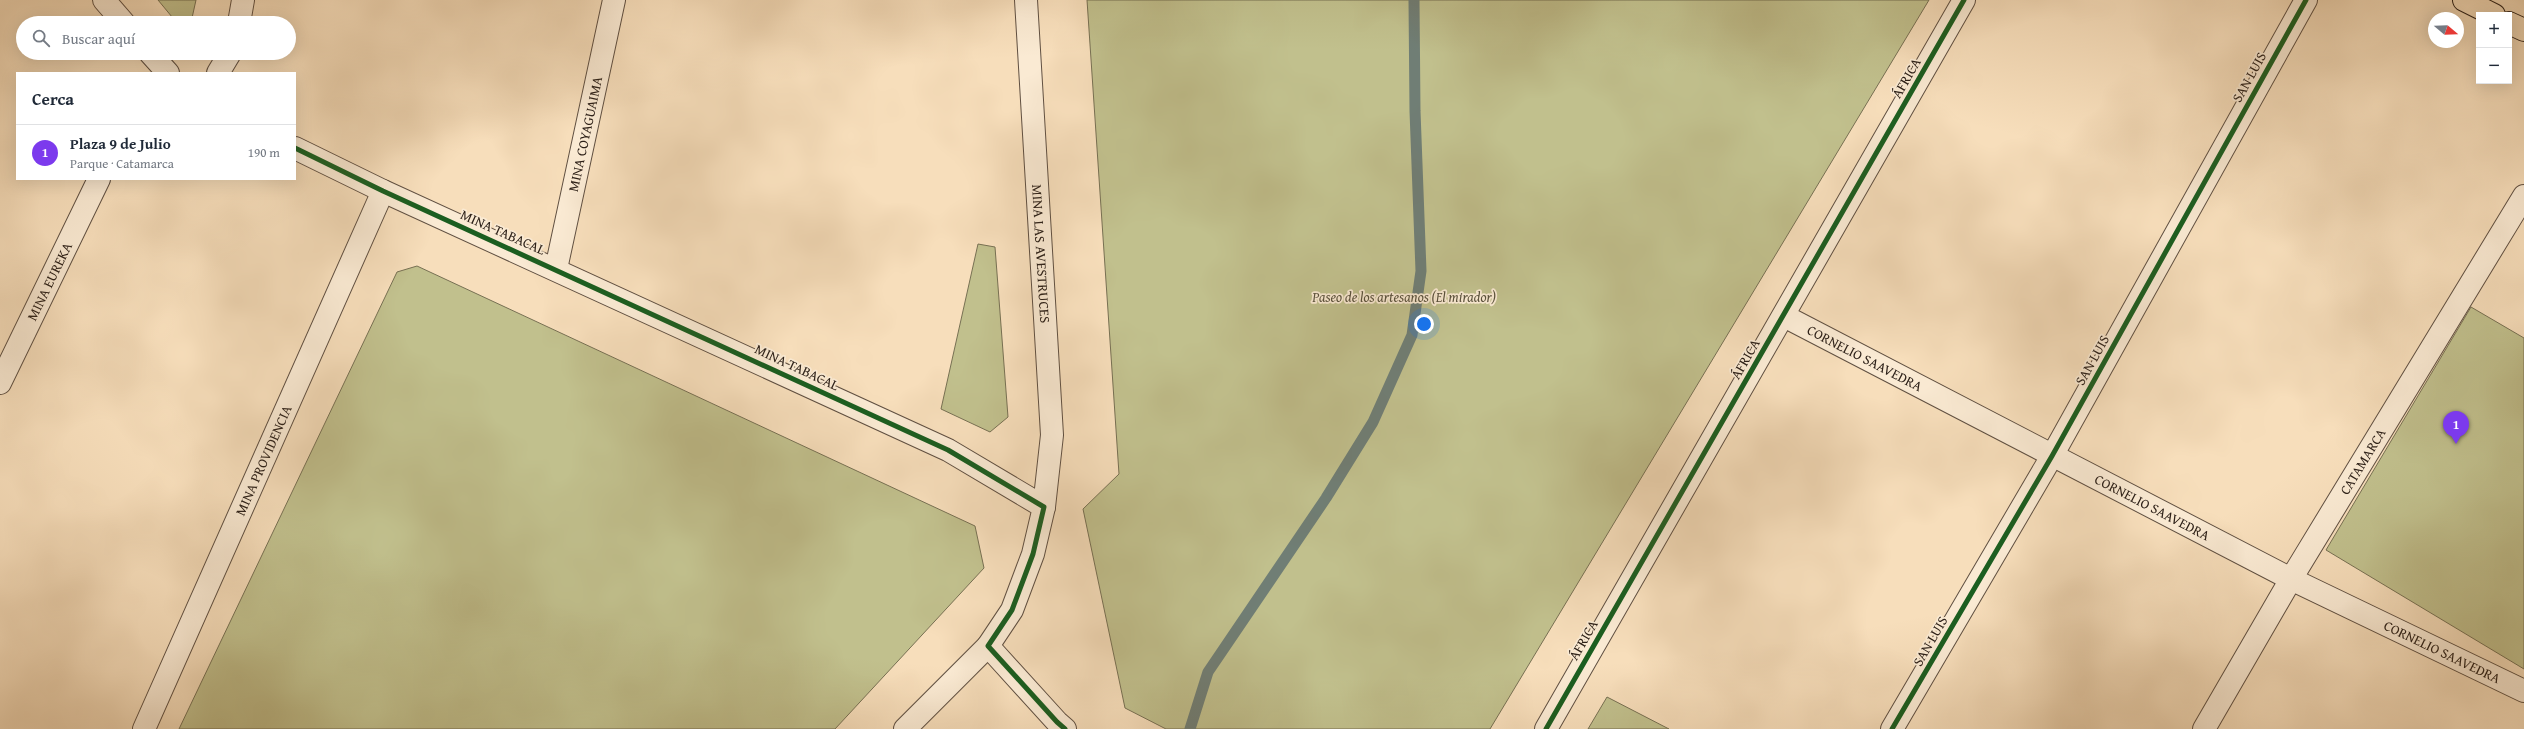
<!DOCTYPE html>
<html lang="es">
<meta charset="utf-8">
<style>
:root{--surface:#fff;--page:#f2f2f3;--text:#1f2937;--muted:#747a83;--line:#e0e1e3;--accent:#7c3aed}
body{margin:0;font-family:"Gentium Book Plus",serif;background:var(--page);color:var(--text)}
.controls{position:absolute;right:12px;top:12px;display:grid;overflow:hidden;border-radius:0px;box-shadow:0 4px 16px #0002}
.controls button{width:36px;height:36px;display:grid;place-items:center;padding:0;border:0;border-bottom:1px solid var(--line);background:var(--surface);color:var(--text);font:20px sans-serif}
.compass{position:absolute;left:2428px;top:12px;width:36px;height:36px;border-radius:50%;background:var(--surface);box-shadow:0 4px 16px #0002;rotate:109deg}
.you{position:absolute;left:1424px;top:324px;width:14px;height:14px;margin:-10px;border:3px solid #fff;border-radius:50%;background:#1a73e8;box-shadow:0 0 0 6px #1a73e833}
.badge{display:grid;place-items:center;width:26px;height:26px;border-radius:50%;background:var(--accent);color:#fff;font-size:13px;font-weight:700}
.pin{position:absolute;translate:-50% -33px;filter:drop-shadow(0 1px 2px #0008)}
.pin::after{content:'';position:absolute;top:21px;width:14px;height:12px;background:inherit;clip-path:polygon(0 0,100% 0,50% 100%)}
.list{margin:0;padding:0;list-style:none}
h2{display:flex;justify-content:space-between;align-items:center;height:52px;margin:0;padding:0 16px;font-size:17px}
h2 small{font-size:13px;font-weight:400;color:var(--muted)}
.list li{display:grid;grid-template-columns:26px 1fr auto;gap:12px;align-items:center;box-sizing:border-box;height:56px;padding:0 16px;border-top:1px solid var(--line)}
.list b{display:block;font-size:15px;white-space:nowrap}
.list p{margin:0;font-size:13px;white-space:nowrap;color:var(--muted)}
.list em{font-size:13px;font-style:normal;color:var(--muted)}
.icon{flex:none;width:22px;height:22px;fill:none;stroke:currentColor;stroke-width:2;stroke-linecap:round;stroke-linejoin:round}
.map{position:relative;flex:none;width:2524px;height:729px;overflow:hidden}
.search{position:absolute;background:var(--surface);box-shadow:0 4px 16px #0002;left:16px;top:16px;width:280px;height:44px;display:flex;align-items:center;gap:10px;box-sizing:border-box;padding:0 14px;border-radius:22px;color:var(--muted);font-size:15px}
.panel{position:absolute;background:var(--surface);box-shadow:0 4px 16px #0002;left:16px;top:72px;width:280px;height:108px;border-radius:0px}
.map>svg:first-child{display:block}
</style>
<div class="map">
<svg width="2524" height="729" viewBox="0 0 2524 729">
<rect width="100%" height="100%" fill="#f7debb"/>
<filter id="stains"><feTurbulence type="fractalNoise" baseFrequency=".005" numOctaves="4"/><feColorMatrix values="0 0 0 0 .2 0 0 0 0 .09 0 0 0 0 .02 0 0 0 .5 -.17"/></filter>
<radialGradient id="worn" r=".72"><stop offset=".6" stop-color="#630" stop-opacity="0"/><stop offset="1" stop-color="#630" stop-opacity=".3"/></radialGradient>
<path fill="#c1c08d" stroke="#777053" d="M158 0H196L192 18 189 23H177Z
M1087 0H1929L1490 729H1166L1125 708 1083 509 1119 474Z
M978 244 995 247 1008 417 990 432 941 409Z
M417 266 975 526 984 568 835 729H179L397 272Z
M2471 307 2524 338V669L2326 550Z
M1607 697 1669 729H1588Z"/>
<g fill="none" stroke-linecap="round" stroke-linejoin="round">
<path stroke="#707e75" stroke-width="11" d="M1190 729 1208 672 1326 498 1373 422 1412 335 1421 271 1415 111 1414 0"/>
<defs>
<g id="minor">
<path d="M104 0 124 23"/>
<path id="s1" d="M1026 0 1052 435 1044 507"/>
<path d="M239 23 243 0"/>
<path d="M150 53 168 73"/>
<path d="M218 73 230 53"/>
<path d="M295 148 383 191 948 450 1044 507 1033 554 1012 610 988 646 1057 722 1065 729"/>
<path id="s2" d="M556 269 614 0"/>
<path id="s3" d="M1784 316 2291 579 2524 691"/>
<path id="s4" d="M0 383 99 179"/>
<path id="s5" d="M144 729 383 191"/>
<path d="M905 729 988 646"/>
<path d="M1546 729 1964 0"/>
<path d="M1892 729 2052 456 2306 0"/>
<path id="s6" d="M2204 729 2291 579 2524 196"/>
</g>
<path id="major" d="M2464 0 2494 15
M2509 23 2524 30"/>
</defs>
<use href="#minor" stroke="#605042" stroke-width="24"/>
<use href="#major" stroke="#2d2119" stroke-width="24"/>
<use href="#minor" stroke="#faead3" stroke-width="22"/>
<use href="#major" stroke="#f7debb" stroke-width="22"/>
<defs>
<path id="cycleway" d="M295 148 383 191 948 450 1044 507 1033 554 1012 610 988 646 1057 722 1065 729
M1546 729 1964 0
M1892 729 2052 456 2306 0"/>
</defs>
<use href="#cycleway" stroke="#faead3" stroke-width="8"/>
<use href="#cycleway" stroke="#1b5e20" stroke-width="5"/>
</g>
<g text-anchor="middle" dominant-baseline="central" stroke-width="3.5" stroke-linejoin="round" paint-order="stroke">
<g font-size="14" fill="#2d2119" stroke="#faead3">
<text transform="translate(2249 77) rotate(-61)">SAN LUIS</text>
<text transform="translate(1906 78) rotate(-60)">ÁFRICA</text>
<text stroke="none"><textPath href="#s2" startOffset="138">MINA COYAGUAIMA</textPath></text>
<text transform="translate(503 232) rotate(24)">MINA TABACAL</text>
<text stroke="none"><textPath href="#s1" startOffset="254">MINA LAS AVESTRUCES</textPath></text>
<text stroke="none"><textPath href="#s4" startOffset="113">MINA EUREKA</textPath></text>
<text stroke="none"><textPath href="#s3" startOffset="91">CORNELIO SAAVEDRA</textPath></text>
<text transform="translate(1745 359) rotate(-60)">ÁFRICA</text>
<text transform="translate(2092 360) rotate(-61)">SAN LUIS</text>
<text transform="translate(797 367) rotate(25)">MINA TABACAL</text>
<text stroke="none"><textPath href="#s5" startOffset="294">MINA PROVIDENCIA</textPath></text>
<text stroke="none"><textPath href="#s6" startOffset="311">CATAMARCA</textPath></text>
<text stroke="none"><textPath href="#s3" startOffset="415">CORNELIO SAAVEDRA</textPath></text>
<text transform="translate(1583 640) rotate(-60)">ÁFRICA</text>
<text transform="translate(1930 641) rotate(-60)">SAN LUIS</text>
<text stroke="none"><textPath href="#s3" startOffset="739">CORNELIO SAAVEDRA</textPath></text>
</g>
<g font-size="14" font-style="italic" fill="#59513c" stroke="#faead3">
<text x="1404" y="297">Paseo de los artesanos (El mirador)</text>
</g>
</g>
<rect width="100%" height="100%" filter="url(#stains)"/>
<rect width="100%" height="100%" fill="url(#worn)"/>
</svg>
<div class="controls">
<button>+</button>
<button>−</button>
</div>
<svg class="compass" viewBox="-18 -18 36 36"><path d="M0-13l5 13h-10z" fill="#e53935"/><path d="M0 13l5-13h-10z" fill="#747a83"/></svg>
<div class="you"></div>
<div class="pin badge" style="left:2456px;top:444px">1</div>
<div class="search"><svg class="icon" aria-label="search" viewBox="0 0 24 24"><circle cx="10" cy="10" r="6"/><path d="M15 15l6 6"/></svg>Buscar aquí</div>
<section class="panel">
<h2>Cerca<small></small></h2>
<ul class="list">
<li><span class="badge">1</span><div><b>Plaza 9 de Julio</b><p>Parque · Catamarca</p></div><em>190 m</em></li>
</ul>
</section>
</div>
